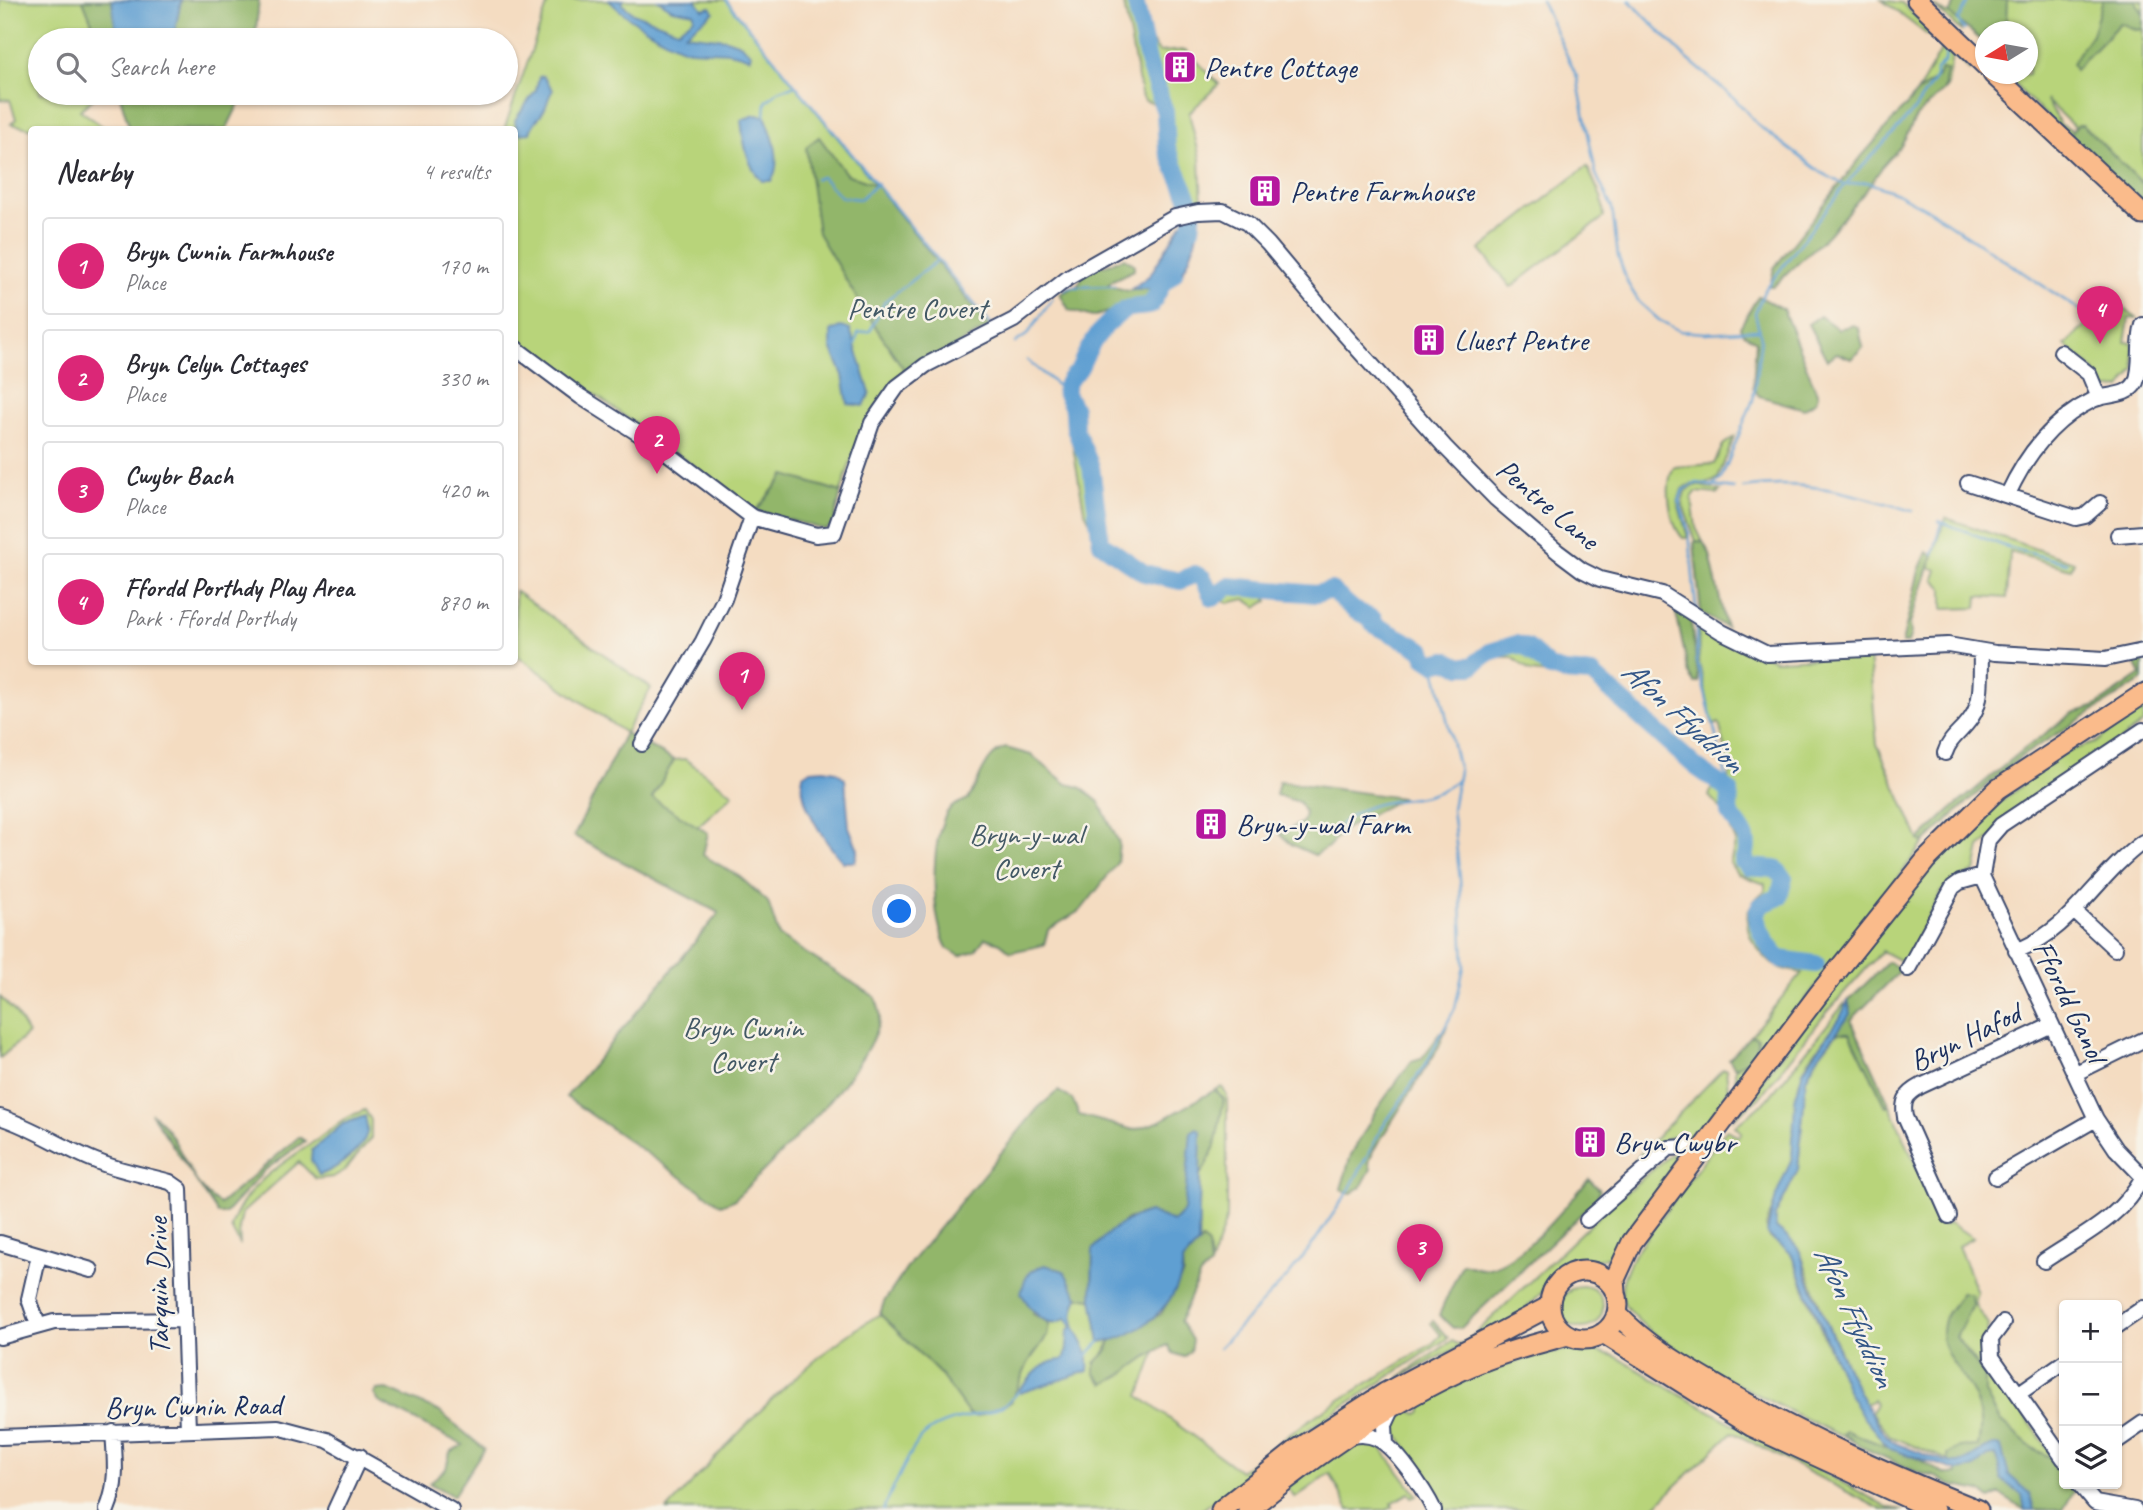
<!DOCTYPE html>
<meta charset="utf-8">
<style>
:root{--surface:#fff;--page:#f7f7f7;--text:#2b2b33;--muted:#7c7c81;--line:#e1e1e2;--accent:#db2777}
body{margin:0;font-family:Caveat,sans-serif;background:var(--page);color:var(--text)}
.controls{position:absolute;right:21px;bottom:21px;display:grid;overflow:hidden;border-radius:7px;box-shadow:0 2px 5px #0004}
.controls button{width:63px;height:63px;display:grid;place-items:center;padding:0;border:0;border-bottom:2px solid var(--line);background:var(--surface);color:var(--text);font:35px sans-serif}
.compass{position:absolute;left:1975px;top:21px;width:63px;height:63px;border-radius:50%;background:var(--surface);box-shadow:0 2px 5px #0004;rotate:259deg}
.you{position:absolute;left:900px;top:912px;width:24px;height:24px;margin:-18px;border:5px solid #fff;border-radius:50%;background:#1a73e8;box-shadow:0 0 0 10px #1a73e833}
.badge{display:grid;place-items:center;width:46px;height:46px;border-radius:50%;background:var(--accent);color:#fff;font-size:23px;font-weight:700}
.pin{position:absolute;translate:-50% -58px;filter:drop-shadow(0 2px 4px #0008)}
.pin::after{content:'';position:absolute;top:37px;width:24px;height:21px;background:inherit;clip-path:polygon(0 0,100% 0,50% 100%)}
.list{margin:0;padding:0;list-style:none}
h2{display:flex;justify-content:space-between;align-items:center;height:91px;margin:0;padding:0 28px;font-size:30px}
h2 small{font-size:23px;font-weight:400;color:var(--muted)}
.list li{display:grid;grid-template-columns:46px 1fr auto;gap:21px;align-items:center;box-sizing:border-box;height:98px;margin:0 14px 14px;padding:0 14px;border:2px solid var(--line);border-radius:7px}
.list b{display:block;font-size:26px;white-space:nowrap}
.list p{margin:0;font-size:23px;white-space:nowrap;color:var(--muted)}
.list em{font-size:23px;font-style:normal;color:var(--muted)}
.icon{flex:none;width:38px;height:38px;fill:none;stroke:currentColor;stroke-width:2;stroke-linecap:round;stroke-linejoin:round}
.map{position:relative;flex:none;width:2143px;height:1510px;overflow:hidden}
.search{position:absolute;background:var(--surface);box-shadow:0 2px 5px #0004;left:28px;top:28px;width:490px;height:77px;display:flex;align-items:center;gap:18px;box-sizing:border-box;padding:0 24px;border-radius:38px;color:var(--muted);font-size:26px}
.panel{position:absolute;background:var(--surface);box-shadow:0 2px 5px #0004;left:28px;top:126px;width:490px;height:539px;border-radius:7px}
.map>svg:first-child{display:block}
</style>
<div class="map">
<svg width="2143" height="1510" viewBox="0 0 2143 1510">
<rect width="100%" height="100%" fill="#f7f3e8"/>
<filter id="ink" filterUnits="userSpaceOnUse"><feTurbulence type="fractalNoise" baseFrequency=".0143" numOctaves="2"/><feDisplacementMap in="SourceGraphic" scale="14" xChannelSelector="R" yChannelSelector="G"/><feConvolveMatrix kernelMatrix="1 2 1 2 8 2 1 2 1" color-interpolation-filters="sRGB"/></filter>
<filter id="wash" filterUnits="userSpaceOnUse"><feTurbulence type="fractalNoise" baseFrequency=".00686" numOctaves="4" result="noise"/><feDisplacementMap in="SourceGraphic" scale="28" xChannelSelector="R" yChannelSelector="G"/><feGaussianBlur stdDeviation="1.57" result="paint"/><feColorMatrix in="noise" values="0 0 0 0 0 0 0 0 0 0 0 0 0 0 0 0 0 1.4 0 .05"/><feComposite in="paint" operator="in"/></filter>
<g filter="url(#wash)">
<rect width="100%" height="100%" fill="#f4dcc1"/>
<path fill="#b8d47a" stroke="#6a826c" stroke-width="2" d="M0 0H83L99 40H40V93H100L80 110 106 129H34L11 124 16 119 10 100 0 99Z
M549 0H726L876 185 846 174 819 137 859 302 907 374C866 407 856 444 841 492L785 475 756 511 515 337 514 130H504Z
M1123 0H1137L1144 30 1159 52 1186 50 1219 84 1189 113 1200 158 1202 207H1190L1159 148 1160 128 1156 104 1145 101 1141 94Z
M1882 0 1902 3 1970 71 1952 54 1948 86 1944 90 1947 71 1917 93 1943 47Z
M1964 0H2143V193L2046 100 2061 125 2072 131 2071 139 2003 74H2028V32H1986L1985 43 1960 23 1961 31 1934 6 1954 18Z
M1587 166 1602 199 1604 217 1511 287 1480 250Z
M2105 296 2138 319 2129 318 2125 342 2133 343 2135 369 2121 388 2102 390 2094 370 2065 345 2082 329Z
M1074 435 1089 470 1092 525 1084 510 1071 436Z
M1734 437 1718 478C1708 488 1694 479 1682 489L1678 503 1688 538H1683C1669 523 1664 484 1674 467L1714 464 1723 445Z
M1697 485 1720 491 1717 494 1696 492 1692 498 1696 528 1703 542 1696 541 1682 503 1685 491Z
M1946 518 2074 562 2071 569 2010 552 2007 598 1978 596 1977 608 1943 609V588L1934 579 1937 570 1929 567Z
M1231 590 1264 592 1268 601 1257 607 1245 599 1228 603 1221 600 1225 591Z
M515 591 651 688 625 733 515 654Z
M1698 625 1775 660 1869 656 1877 744 1919 840 1924 843 1762 1057 1736 1084 1735 1068 1757 1055 1758 1038 1751 1035 1802 973C1792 971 1777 969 1770 962 1747 940 1735 912 1765 891V884L1737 874 1730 863 1736 841 1722 810 1709 796 1714 783 1726 791 1727 814 1744 836V865C1755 874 1772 868 1782 879L1776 897 1759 904C1750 922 1762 954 1781 962 1790 966 1800 966 1809 970L1817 962C1776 956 1766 957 1761 909 1775 899 1787 898 1787 877L1777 868 1749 865 1745 862 1751 845 1746 829 1732 812 1728 779 1731 772 1719 723 1713 725 1699 663Z
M1516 647 1527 650 1548 668V674L1531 672 1512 657H1493L1496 652Z
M2143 706V723L1980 847 1975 871 1949 884 1942 891 1904 963 1882 951 1823 1017 1759 1098 1732 1120 1885 917 1967 828 2065 752 2095 743Z
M685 759 733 794 697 827 652 798 674 760Z
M0 997 15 1012 28 1034 0 1058Z
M1844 1004 1845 1009 1840 1018 1808 1061 1799 1083 1792 1158 1766 1226 1770 1238 1782 1244 1792 1255C1816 1319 1845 1399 1890 1449L1847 1431 1843 1433 1856 1443C1812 1422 1637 1342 1623 1300 1618 1285 1628 1267 1634 1254L1727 1129 1738 1137 1742 1133 1735 1126 1767 1100Z
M1837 1033H1850L1886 1106 1890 1105 1942 1226 1950 1223 1973 1238 1958 1246 1977 1292C1970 1309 1982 1312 1988 1325L1985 1348 1992 1368 2055 1459C2024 1446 1977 1416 1984 1376L1956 1337 1972 1305 1971 1293H1961C1957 1302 1946 1311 1944 1320 1936 1373 1992 1379 1978 1446L1957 1459H1946L1891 1437 1871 1412 1876 1404 1873 1400 1864 1405 1825 1319 1800 1251 1776 1228 1775 1216 1798 1170 1806 1079 1815 1061Z
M1723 1069H1726L1728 1089 1702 1131 1690 1137C1669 1131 1662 1142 1649 1157L1636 1158Z
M1222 1087 1227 1096V1217L1210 1266 1209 1254 1202 1240 1198 1244 1200 1175 1215 1146 1224 1099 1215 1090Z
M365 1110 371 1120V1138L345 1170 333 1177 316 1179 299 1162 242 1213 239 1228 240 1245 231 1228C243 1186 283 1163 318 1139 333 1128 346 1116 365 1110Z
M1673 1153 1679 1154 1682 1159 1672 1176 1609 1256 1561 1272 1517 1318 1398 1378 1452 1341 1459 1345 1472 1337 1610 1205Z
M1561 1307a21 21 0 1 1 42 0a21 21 0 1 1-42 0Z
M1078 1297 1092 1299 1096 1317 1111 1340 1095 1374 1103 1384 1156 1350 1139 1396 1240 1471 1319 1413 1433 1343 1441 1335 1431 1323 1433 1321 1448 1338 1304 1432 1202 1510H667C731 1441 799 1362 880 1314L940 1374 968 1413 977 1417 1011 1402 1028 1363 1047 1336 1049 1323 1044 1318 1053 1323 1066 1317 1072 1326 1073 1309Z
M1583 1348 1615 1356 1682 1396 1889 1508 1904 1510H1882L1732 1432 1651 1510H1441L1431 1490 1433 1485 1398 1435 1391 1433 1397 1418 1409 1410 1418 1414 1422 1412 1421 1403C1474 1375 1523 1353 1583 1348Z
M1360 1443H1372L1383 1450 1417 1495 1412 1497 1409 1493 1392 1503 1393 1507 1387 1510H1349L1330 1473 1295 1498 1287 1487 1345 1448Z"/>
<path fill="#92b66a" stroke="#567264" stroke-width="2" d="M83 0H112L117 40H99Z
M181 0H259L255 40H173Z
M1957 0H2007L2006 24 1997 31 1986 32 1985 38 1982 40 1949 14Z
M2103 0H2135L2143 14V29L2137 30 2120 23 2075 70 2072 63 2092 34Z
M1941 69 1947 70 1944 90 1916 117 1901 146 1883 166 1864 193 1828 235 1774 286H1770L1774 268 1862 156 1917 93 1938 77Z
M119 93H244L226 130 130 129Z
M2078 125H2083L2143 184V205L2071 139 2072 131Z
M819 137 846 174 876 185 989 327 907 374 859 302 818 233 806 147Z
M1124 258 1134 264V270L1113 280 1108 285 1128 291 1148 287 1153 293 1145 305H1132L1092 317 1069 310 1060 294 1078 285 1087 268 1106 265Z
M1758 296 1783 309 1818 395 1816 401 1804 409 1759 396 1753 387 1756 341 1743 333 1740 327Z
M1820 316 1838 329 1854 325 1859 329 1863 347 1851 359 1837 353 1827 360 1808 324Z
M785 475 841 492 834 523 826 530 756 511Z
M1696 541 1703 542 1710 554 1726 627 1701 613 1694 543Z
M1927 552 1933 556 1910 623 1911 634 1908 643H1902L1919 570Z
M1674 604 1690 616 1699 682 1695 683 1689 674Z
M2143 656V680L2022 756 1973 797 1924 843 1919 840 1948 812 2023 750 2073 713 2094 707 2141 675 2133 659Z
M625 733 674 760 652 798 708 833 703 855 740 877 768 902 779 936 875 997C877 1003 881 1011 880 1017 871 1070 773 1161 734 1200L721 1205 566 1097 719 913 574 836Z
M1006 748 1031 755 1067 784 1080 787 1099 802 1119 843 1117 863 1097 890 1081 910 1048 930 1044 945 1011 952 1000 943 985 938 975 951 960 956 947 948C931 916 930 847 946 814 951 805 959 803 968 799 980 782 984 754 1006 748Z
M1279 781 1401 798 1345 829 1328 847 1315 855 1292 845 1280 834 1303 822 1305 813 1299 802 1276 795Z
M1888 962 1901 969 1898 973 1851 1020 1890 1105 1886 1106 1850 1033H1837L1850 1008 1848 1001Z
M1447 1025 1439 1047 1373 1151 1369 1163 1371 1169 1361 1187 1350 1194 1341 1189 1351 1155 1377 1109 1411 1062 1421 1059Z
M1751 1035 1757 1038V1055L1735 1068 1729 1059Z
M1215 1090 1224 1099 1215 1146 1205 1168 1193 1183 1184 1211 1173 1222 1149 1212 1127 1219 1093 1250 1092 1299 1078 1297 1063 1271 1045 1265 1033 1314 1049 1323 1047 1336 1028 1363 1011 1402 976 1417 968 1413 940 1374 880 1314 884 1302 911 1262 1038 1108 1058 1091 1072 1099 1079 1115 1134 1130 1158 1122Z
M151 1113C182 1134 186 1186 220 1204L299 1137 305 1141 264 1171 225 1214H218Z
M1589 1179 1600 1190 1596 1200 1462 1327 1453 1328 1439 1315 1462 1264C1469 1265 1477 1269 1483 1269 1518 1267 1567 1205 1589 1179Z
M1202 1240 1208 1245 1210 1266 1200 1275 1180 1321 1192 1340 1190 1351 1184 1357 1173 1353 1168 1345C1142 1356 1129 1374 1104 1384L1095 1374V1363L1108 1350 1111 1340 1161 1314 1183 1274 1182 1262Z
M1961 1293H1971L1972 1305 1956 1337 1985 1376V1393L2000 1421 2034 1450 2055 1459 2064 1472V1484H2072L2075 1489 2063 1510H2025L1999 1494 1991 1499 1981 1491 1949 1485 1936 1477 1919 1473 1864 1448 1843 1434 1846 1431 1916 1458 1944 1474H1957L1955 1464 1949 1462 1948 1454 1960 1447 1978 1446C1993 1379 1930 1366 1944 1320 1947 1311 1957 1303 1961 1293Z
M387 1389 440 1412 484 1449 453 1496 429 1483 446 1469 450 1452 463 1445 379 1402 374 1394 377 1390Z"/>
<path fill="#5f9fd2" stroke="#3d6798" stroke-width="2" d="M112 0H181L173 40H117Z
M609 0H624L622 4 633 13 678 30 694 18V13L672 9 658 0H696L703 9 711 7 714 12 685 34 726 39 740 44 751 53 750 58C729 49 713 52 691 50 673 48 621 15 609 0Z
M543 76 553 90C547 98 548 105 543 112 538 120 532 123 530 133L517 134 515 120 536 90 539 77Z
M755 115 765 116C773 135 783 162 771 181H762C747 167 743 140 741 120Z
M1192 217 1199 219C1197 240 1186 283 1162 289 1151 292 1141 286 1130 290L1150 275 1181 224Z
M840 327 850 329 870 393 864 406 848 404 843 375 831 348V331Z
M824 769 836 771 845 779 849 827 858 849 855 862H843C825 842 797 802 803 775L811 770Z
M1848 1001 1850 1014 1815 1061 1806 1079 1798 1170 1775 1216 1776 1228C1784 1235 1793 1240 1799 1250 1803 1258 1804 1267 1807 1276 1819 1306 1871 1434 1897 1444 1909 1448 1949 1465 1958 1463 1974 1461 1985 1441 2001 1447L2009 1475 2030 1494 2034 1510H2025L2022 1495 2002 1480 1996 1455 1988 1456 1975 1468 1958 1471 1890 1449 1862 1416 1848 1392 1792 1255C1785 1245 1771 1242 1767 1232L1776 1196 1792 1158 1795 1099 1803 1071 1840 1018Z
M365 1116C366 1121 368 1128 367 1133 363 1150 334 1171 319 1175L311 1160 312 1150 343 1124Z
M1197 1128 1201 1131 1198 1244 1182 1262C1185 1299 1136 1341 1100 1342L1092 1299 1093 1250C1109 1229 1124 1220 1149 1212L1173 1222 1184 1211 1191 1132Z
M1045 1265 1064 1271 1078 1297C1062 1336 1092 1336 1088 1371L1020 1393 1019 1389C1028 1383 1031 1375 1039 1369 1064 1349 1066 1377 1068 1330L1072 1327 1066 1318C1047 1332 1030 1309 1021 1293 1025 1277 1028 1270 1045 1265Z"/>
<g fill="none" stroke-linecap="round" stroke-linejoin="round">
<path stroke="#5f9fd2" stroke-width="2.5" d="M726 0 993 327
M1541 0 1577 77 1596 174 1612 208 1618 256 1628 284 1639 302 1659 320 1680 331 1705 333 1759 330
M1629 0 1684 56 1735 99 1759 126 1822 173 1845 185 1867 182 1897 193 1929 210 2081 311
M1964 30 1958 20 1969 0
M765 116 766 102 778 91 793 86
M815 179 822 177 841 197 860 199 877 183
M1064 290 1070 287 1115 286
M1015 343 1028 334 1053 298
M855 345 858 333 870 331 885 301 938 260
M1027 360 1065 392
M1712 486 1734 489
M1743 488C1803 478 1855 494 1913 511
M1939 521 2007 547 2067 563
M1933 554 1942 523
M1696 610 1689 532 1679 502 1683 490 1697 483 1712 486 1721 479 1753 400 1761 338 1755 313 1764 291 1845 185 1912 113 1936 77V70L1945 61 1946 53
M1696 620 1697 661 1730 791
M1340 825C1377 788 1423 811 1457 780
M1219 1348 1289 1275 1310 1248 1348 1192 1382 1128 1427 1062 1455 1008 1464 966 1460 879 1452 809 1459 771 1434 663
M1086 1356 1100 1342
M883 1510C892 1492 909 1451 921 1438 947 1410 994 1424 1018 1392"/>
<path stroke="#5f9fd2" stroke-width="18" d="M1135 0 1148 62 1165 112 1167 149 1193 208 1191 228
M1174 273 1163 283 1151 305C1143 308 1131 306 1125 310 1104 323 1090 343 1081 365 1077 376 1068 374 1065 392L1074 409 1075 429 1091 467 1101 543 1144 573 1180 581 1195 574 1203 578 1213 598 1229 586 1316 594 1331 590 1354 610 1373 619V624L1423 650 1425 657 1434 663 1446 660 1459 666H1472L1490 652 1516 644 1528 648 1550 668 1564 672 1592 674 1696 767 1730 791 1729 813C1742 831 1753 838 1743 862L1748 867 1776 869 1784 878 1779 897C1773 900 1762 903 1759 908 1751 922 1770 950 1780 959L1816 964"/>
</g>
</g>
<g filter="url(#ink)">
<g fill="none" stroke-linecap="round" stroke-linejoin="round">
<defs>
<path id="minor" d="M514 347 581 397 658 446 752 517 816 535 834 533 872 423 897 387 926 365 1014 320 1068 278 1175 217 1198 212 1223 211 1247 223 1268 244 1330 318 1445 447 1496 499 1558 552 1582 570 1600 579 1662 594 1722 632 1767 654 1948 645 1995 653 2105 659 2143 651
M2061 352 2089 374 2099 398
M1968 483 2076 518 2085 516 2100 503
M2008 494C2026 455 2054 419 2093 400 2108 393 2127 398 2136 382 2143 364 2137 344 2143 325
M2118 535 2143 533
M642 744 703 641 724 599 752 517
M1945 753C1950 737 1962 732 1971 718 1984 700 1980 672 1981 651
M1982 876 2096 1119 2116 1149 2143 1177
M2074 911 2115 949
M2016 951C2073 929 2094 878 2143 842
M1908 969 1953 887 1960 882 1982 876 1988 840 2001 825 2143 730
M2076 1073 2143 1040
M0 1117C34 1128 63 1148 96 1161 120 1171 146 1175 170 1182L180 1189 188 1430
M1996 1177 2096 1119
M1949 1216 1905 1117C1902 1101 1906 1094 1921 1086L2052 1025
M1587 1220 1669 1148 1686 1147 1698 1154
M0 1243 91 1270
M2044 1261C2084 1234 2119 1220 2143 1177
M2003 1323 1991 1339 1992 1357 2064 1459
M38 1325 29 1299 39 1255
M2117 1326 2143 1308
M0 1337 54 1322 185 1320
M2018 1394 2064 1362
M1350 1436C1359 1435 1367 1434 1376 1438 1395 1446 1425 1491 1434 1510
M0 1437 278 1427 327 1440 451 1510
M2117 1441 2143 1423
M1386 1444 1385 1425 1392 1410
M2079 1484 2095 1503 2135 1510
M107 1510C118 1484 115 1460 113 1432
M335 1510 360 1456"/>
<path id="major" d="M1917 0 1986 66
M1993 74 2143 215
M1550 1305a34 34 0 1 1 68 0a34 34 0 1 1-68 0Z
M1616 1292 1615 1279 1632 1242 1818 995 1926 860 1998 789 2143 694
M1617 1314C1644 1343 1678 1363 1712 1383 1797 1434 1886 1473 1978 1510
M1603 1333 1751 1426 1934 1510
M1221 1510 1298 1449 1385 1393 1550 1306
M1248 1510C1317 1454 1394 1399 1476 1364 1506 1351 1537 1344 1568 1335"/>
</defs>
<use href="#minor" stroke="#3c496d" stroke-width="18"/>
<use href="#major" stroke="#3c496d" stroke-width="23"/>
<use href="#minor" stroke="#fff" stroke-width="14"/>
<use href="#major" stroke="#fabb8b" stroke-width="19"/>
</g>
</g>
<defs>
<symbol id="building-square" viewBox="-11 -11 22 22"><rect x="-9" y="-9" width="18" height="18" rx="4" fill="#b5179e" stroke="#f7f3e8"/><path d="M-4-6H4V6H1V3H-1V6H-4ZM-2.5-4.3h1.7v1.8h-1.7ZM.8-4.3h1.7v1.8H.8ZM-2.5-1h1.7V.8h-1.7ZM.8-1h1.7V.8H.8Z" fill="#fff"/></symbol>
</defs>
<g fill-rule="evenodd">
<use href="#building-square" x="1161" y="48" width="38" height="38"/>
<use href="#building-square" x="1246" y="172" width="38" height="38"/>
<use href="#building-square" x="1410" y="321" width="38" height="38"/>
<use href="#building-square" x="1192" y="805" width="38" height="38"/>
<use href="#building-square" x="1571" y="1123" width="38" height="38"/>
</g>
<g text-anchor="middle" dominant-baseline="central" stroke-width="5" stroke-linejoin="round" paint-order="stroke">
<g font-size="30" fill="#1b2f5e" stroke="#f7f3e8" text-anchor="start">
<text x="1204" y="67">Pentre Cottage</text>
<text x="1290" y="191">Pentre Farmhouse</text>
<text x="1454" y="340">Lluest Pentre</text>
<text x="1236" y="824">Bryn-y-wal Farm</text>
<text x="1614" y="1142">Bryn Cwybr</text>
</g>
<g font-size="30" fill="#425865" stroke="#f7f3e8">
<text x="917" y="308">Pentre Covert</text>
<text x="1026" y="834">Bryn-y-wal<tspan x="1026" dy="34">Covert</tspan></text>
<text x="743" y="1027">Bryn Cwnin<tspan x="743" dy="34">Covert</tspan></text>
</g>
<g font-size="30" fill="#1b2f5e" stroke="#f7f3e8">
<text transform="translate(1548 504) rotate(40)">Pentre Lane</text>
<text transform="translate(2070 1001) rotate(64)">Ffordd Ganol</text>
<text transform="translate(1965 1037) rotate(-26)">Bryn Hafod</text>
<text transform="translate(158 1286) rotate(-91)">Tarquin Drive</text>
<text transform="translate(193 1406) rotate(-1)">Bryn Cwnin Road</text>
</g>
<g font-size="32" font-style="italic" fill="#335687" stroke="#f7f3e8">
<text transform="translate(1683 716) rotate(42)">Afon Ffyddion</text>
<text transform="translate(1855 1316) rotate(65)">Afon Ffyddion</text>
</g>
</g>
</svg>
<div class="controls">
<button>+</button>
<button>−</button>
<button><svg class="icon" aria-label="layers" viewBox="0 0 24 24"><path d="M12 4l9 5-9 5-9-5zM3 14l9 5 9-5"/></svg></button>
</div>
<svg class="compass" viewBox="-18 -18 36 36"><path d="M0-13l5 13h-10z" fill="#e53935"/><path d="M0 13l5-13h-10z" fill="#7c7c81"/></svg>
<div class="you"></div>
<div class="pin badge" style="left:742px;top:710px">1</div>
<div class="pin badge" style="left:657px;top:474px">2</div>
<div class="pin badge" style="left:1420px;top:1282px">3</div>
<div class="pin badge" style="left:2100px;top:344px">4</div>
<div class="search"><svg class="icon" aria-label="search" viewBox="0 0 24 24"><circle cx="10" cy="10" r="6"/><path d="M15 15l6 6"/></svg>Search here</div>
<section class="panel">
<h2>Nearby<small>4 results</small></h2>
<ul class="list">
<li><span class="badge">1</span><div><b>Bryn Cwnin Farmhouse</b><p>Place</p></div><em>170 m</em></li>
<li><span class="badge">2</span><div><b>Bryn Celyn Cottages</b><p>Place</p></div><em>330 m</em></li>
<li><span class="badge">3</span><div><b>Cwybr Bach</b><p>Place</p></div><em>420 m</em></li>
<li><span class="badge">4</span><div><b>Ffordd Porthdy Play Area</b><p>Park · Ffordd Porthdy</p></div><em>870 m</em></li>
</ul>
</section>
</div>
